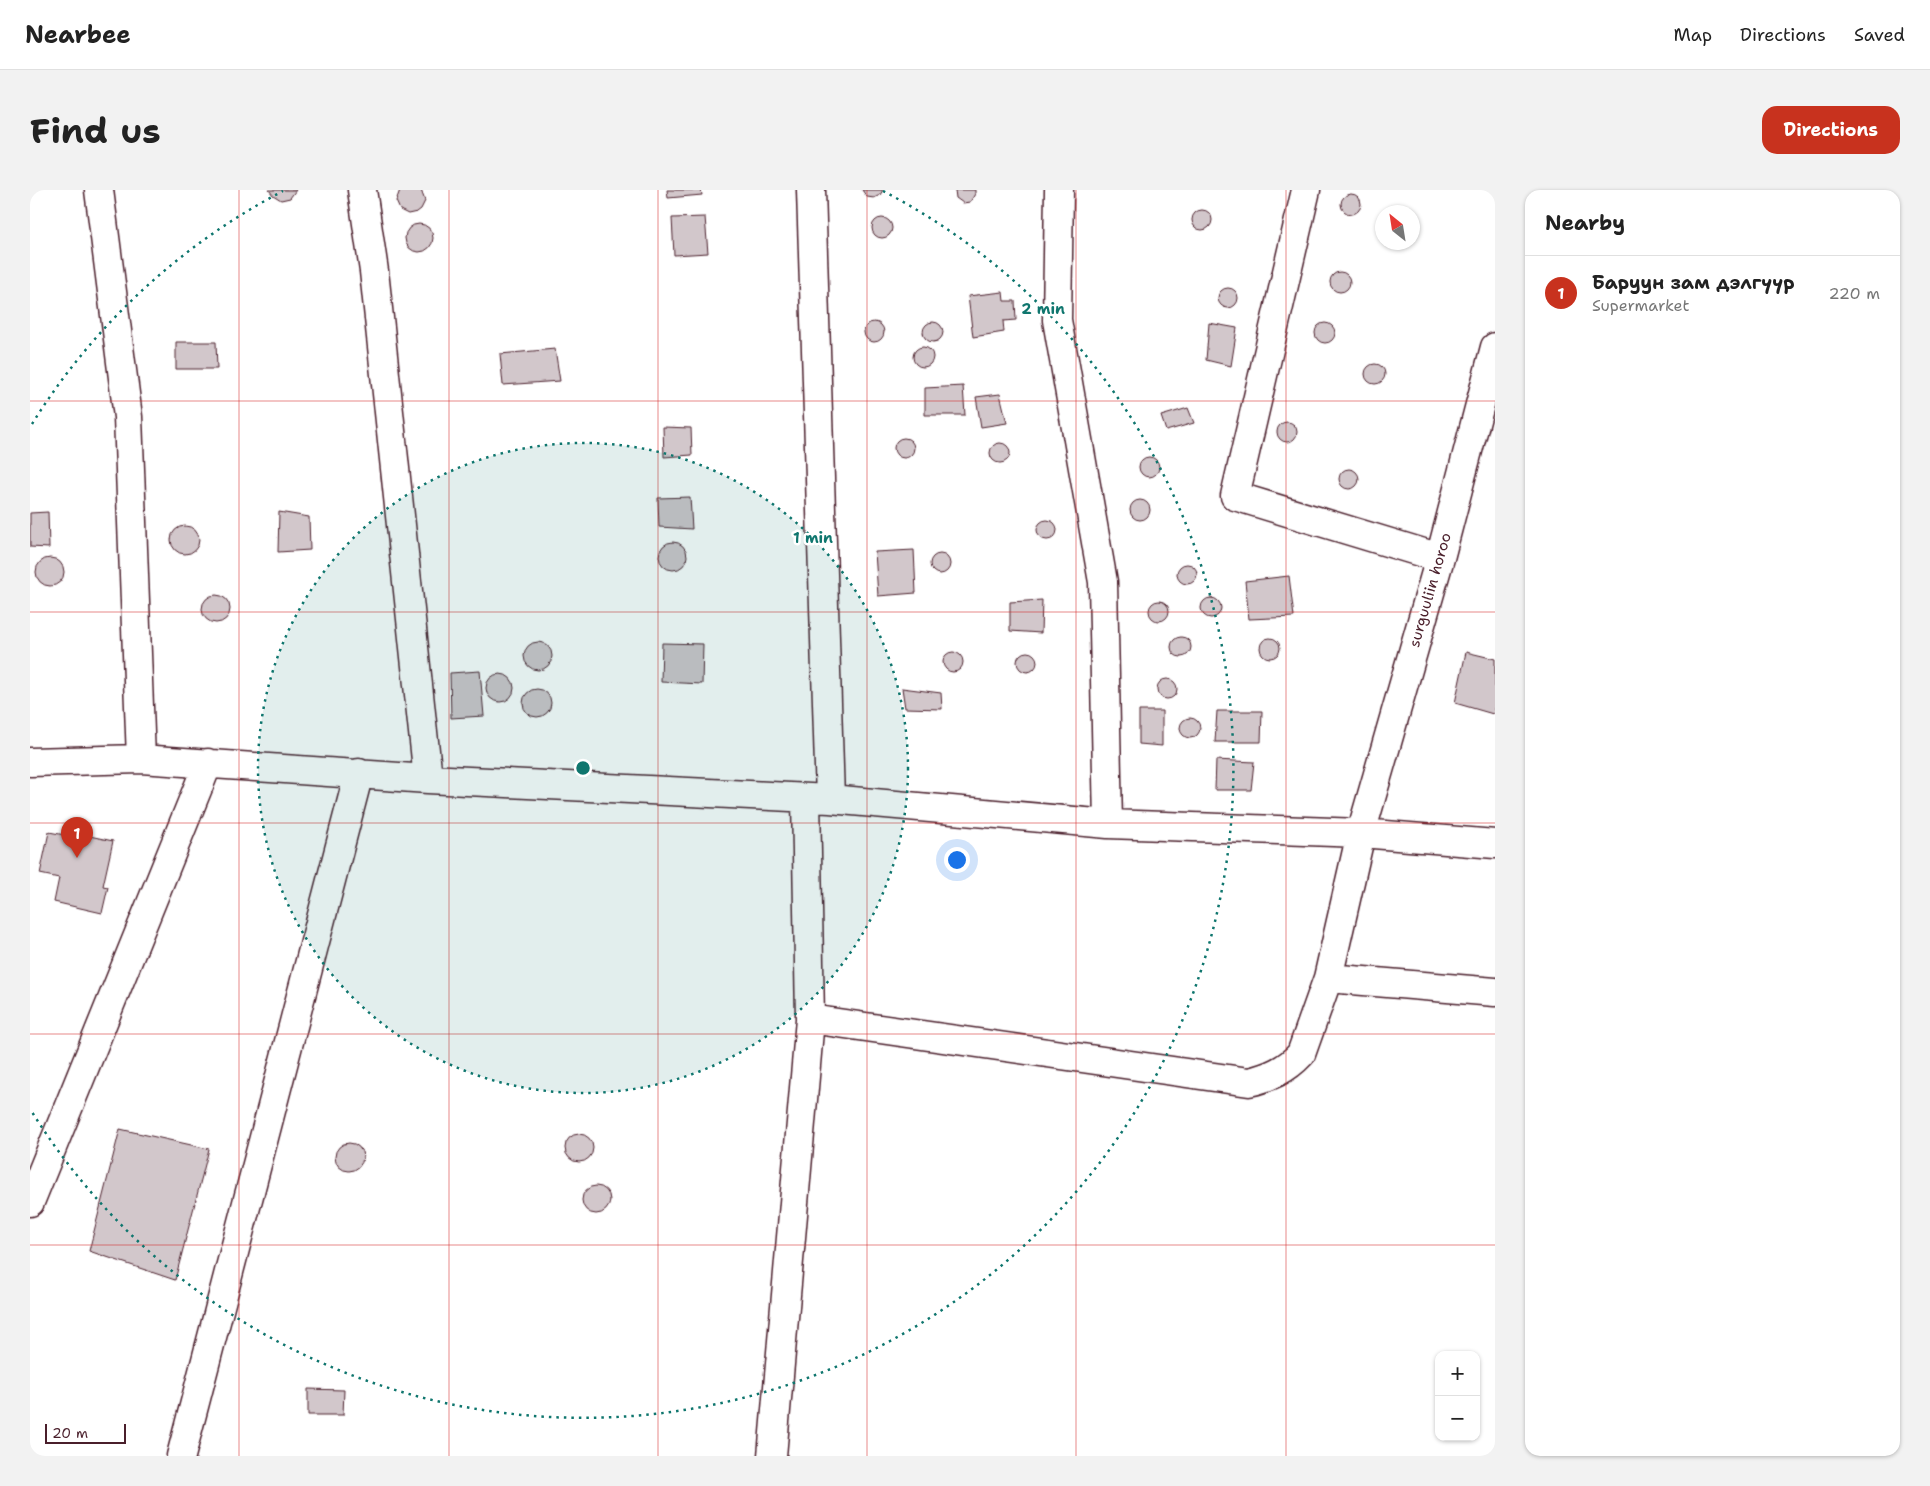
<!DOCTYPE html>
<meta charset="utf-8">
<style>
:root{--surface:#fff;--page:#f2f2f2;--text:#222;--muted:#767676;--line:#e0e0e0;--accent:#c8321e}
body{margin:0;font-family:"Shantell Sans",sans-serif;background:var(--page);color:var(--text)}
.controls{position:absolute;right:15px;bottom:15px;display:grid;overflow:hidden;border-radius:10px;box-shadow:0 1px 4px #0004}
.controls button{width:45px;height:45px;display:grid;place-items:center;padding:0;border:0;border-bottom:1px solid var(--line);background:var(--surface);color:var(--text);font:25px sans-serif}
.compass{position:absolute;left:1345px;top:15px;width:45px;height:45px;border-radius:50%;background:var(--surface);box-shadow:0 1px 4px #0004;rotate:330deg}
.scale{position:absolute;left:15px;bottom:12px;width:81px;box-sizing:border-box;padding-left:5px;border:2px solid #4a1f2b;border-top:0;font-size:14px;line-height:18px;white-space:nowrap;color:#4a1f2b;-webkit-text-stroke:4px #fff;paint-order:stroke}
.you{position:absolute;left:926px;top:669px;width:18px;height:18px;margin:-12px;border:4px solid #fff;border-radius:50%;background:#1a73e8;box-shadow:0 0 0 8px #1a73e833}
.badge{display:grid;place-items:center;width:32px;height:32px;border-radius:50%;background:var(--accent);color:#fff;font-size:16px;font-weight:700}
.pin{position:absolute;translate:-50% -41px;filter:drop-shadow(0 1px 2px #0008)}
.pin::after{content:'';position:absolute;top:26px;width:18px;height:15px;background:inherit;clip-path:polygon(0 0,100% 0,50% 100%)}
.list{margin:0;padding:0;list-style:none}
h2{display:flex;justify-content:space-between;align-items:center;height:65px;margin:0;padding:0 20px;font-size:21px}
h2 small{font-size:16px;font-weight:400;color:var(--muted)}
.list li{display:grid;grid-template-columns:32px 1fr auto;gap:15px;align-items:center;box-sizing:border-box;height:75px;padding:0 20px;border-top:1px solid var(--line)}
.list b{display:block;font-size:19px;white-space:nowrap}
.list p{margin:0;font-size:16px;white-space:nowrap;color:var(--muted)}
.list em{font-size:16px;font-style:normal;color:var(--muted)}
.map{position:relative;flex:none;width:1465px;height:1266px;overflow:hidden;border-radius:15px}
header{display:flex;align-items:center;gap:30px;box-sizing:border-box;height:70px;padding:0 25px;background:var(--surface);border-bottom:1px solid var(--line)}
header strong{font-size:24px}
nav{display:flex;gap:28px;margin-inline-start:auto;font-size:18px}
.intro{display:flex;align-items:center;justify-content:space-between;box-sizing:border-box;height:120px;padding:0 30px}
h1{margin:0;font-size:35px}
.button{padding:12px 22px;border-radius:15px;background:var(--accent);color:#fff;font-size:18px;font-weight:700}
main{display:flex;gap:30px;padding:0 30px}
aside{flex:1;background:var(--surface);border-radius:15px;box-shadow:0 1px 4px #0004}
.map>svg:first-child{display:block}
</style>
<header>
<strong>Nearbee</strong>
<nav><a>Map</a><a>Directions</a><a>Saved</a></nav>
</header>
<div class="intro"><h1>Find us</h1><a class="button">Directions</a></div>
<main>
<div class="map">
<svg width="1465" height="1266" viewBox="0 0 1465 1266">
<rect width="100%" height="100%" fill="#fff"/>
<filter id="ink" filterUnits="userSpaceOnUse"><feTurbulence type="fractalNoise" baseFrequency=".02" numOctaves="2"/><feDisplacementMap in="SourceGraphic" scale="10" xChannelSelector="R" yChannelSelector="G"/><feConvolveMatrix kernelMatrix="1 2 1 2 8 2 1 2 1" color-interpolation-filters="sRGB"/></filter>
<g filter="url(#ink)">
<path fill="#d2c7cb" stroke="#4a1f2b" d="M239 0H266L260 8 251 10 243 5Z
M370 0H391L395 11 391 19 387 22 378 24 370 20 366 11Z
M637 0H671L672 5 638 8Z
M832 0H853L850 5 844 8 837 7Z
M925 0H945V4L940 12 933 13 926 8Z
M1311 14a10 10 0 1 1 20 0a10 10 0 1 1-20 0Z
M1162 30a10 10 0 1 1 20 0a10 10 0 1 1-20 0Z
M675 27 678 63 644 65 642 28Z
M842 38a10 10 0 1 1 20 0a10 10 0 1 1-20 0Z
M375 48a14 14 0 1 1 28 0a14 14 0 1 1-28 0Z
M1300 92a10 10 0 1 1 20 0a10 10 0 1 1-20 0Z
M1188 108a10 10 0 1 1 20 0a10 10 0 1 1-20 0Z
M973 102 974 111H985L986 130 973 131 974 142 943 147 938 106Z
M834 142a10 10 0 1 1 20 0a10 10 0 1 1-20 0Z
M893 142a10 10 0 1 1 20 0a10 10 0 1 1-20 0Z
M1285 143a10 10 0 1 1 20 0a10 10 0 1 1-20 0Z
M1179 133 1207 138 1201 176 1176 170Z
M146 152H186L187 179H146Z
M883 167a10 10 0 1 1 20 0a10 10 0 1 1-20 0Z
M525 159 530 191 473 195 470 164Z
M1335 184a10 10 0 1 1 20 0a10 10 0 1 1-20 0Z
M933 196 935 225H895V198Z
M970 204 977 233 951 237 946 207Z
M1158 218 1164 233 1136 241 1131 226Z
M1247 242a10 10 0 1 1 20 0a10 10 0 1 1-20 0Z
M633 237 661 238 662 265 634 267Z
M864 258a10 10 0 1 1 20 0a10 10 0 1 1-20 0Z
M960 263a10 10 0 1 1 20 0a10 10 0 1 1-20 0Z
M1109 277a10 10 0 1 1 20 0a10 10 0 1 1-20 0Z
M1309 289a10 10 0 1 1 20 0a10 10 0 1 1-20 0Z
M660 307 662 339 629 337 628 308Z
M1100 320a10 10 0 1 1 20 0a10 10 0 1 1-20 0Z
M18 322 19 358 0 357V323Z
M249 322 279 327 280 360 248 362Z
M1007 340a10 10 0 1 1 20 0a10 10 0 1 1-20 0Z
M141 350a14 14 0 1 1 28 0a14 14 0 1 1-28 0Z
M629 366a14 14 0 1 1 28 0a14 14 0 1 1-28 0Z
M884 360 886 403 848 406 845 362Z
M900 374a10 10 0 1 1 20 0a10 10 0 1 1-20 0Z
M6 382a14 14 0 1 1 28 0a14 14 0 1 1-28 0Z
M1147 384a10 10 0 1 1 20 0a10 10 0 1 1-20 0Z
M1259 386 1264 427 1219 429 1215 391Z
M172 419a14 14 0 1 1 28 0a14 14 0 1 1-28 0Z
M1171 418a10 10 0 1 1 20 0a10 10 0 1 1-20 0Z
M1012 410 1011 443 980 441V412Z
M1119 421a10 10 0 1 1 20 0a10 10 0 1 1-20 0Z
M1141 457a10 10 0 1 1 20 0a10 10 0 1 1-20 0Z
M1230 458a10 10 0 1 1 20 0a10 10 0 1 1-20 0Z
M494 466a14 14 0 1 1 28 0a14 14 0 1 1-28 0Z
M632 453 673 454 672 494 631 492Z
M913 472a10 10 0 1 1 20 0a10 10 0 1 1-20 0Z
M987 472a10 10 0 1 1 20 0a10 10 0 1 1-20 0Z
M1436 462 1465 469V515L1463 524 1425 513Z
M450 481 454 526 421 528 420 483Z
M456 498a14 14 0 1 1 28 0a14 14 0 1 1-28 0Z
M1127 499a10 10 0 1 1 20 0a10 10 0 1 1-20 0Z
M872 498 911 503 912 519 875 518Z
M493 513a14 14 0 1 1 28 0a14 14 0 1 1-28 0Z
M1109 521H1132V556L1109 554Z
M1187 521H1232L1231 552H1185Z
M1150 538a10 10 0 1 1 20 0a10 10 0 1 1-20 0Z
M1186 570 1224 572 1221 600H1185Z
M36 641 83 651 73 696 78 697 72 723 24 712 29 688 10 684 19 642 35 645Z
M90 939 179 959 145 1090 59 1061Z
M535 958a14 14 0 1 1 28 0a14 14 0 1 1-28 0Z
M305 967a14 14 0 1 1 28 0a14 14 0 1 1-28 0Z
M552 1010a14 14 0 1 1 28 0a14 14 0 1 1-28 0Z
M278 1199 314 1200 313 1225H278Z"/>
<g fill="none" stroke-linecap="round" stroke-linejoin="round">
<defs>
<path id="minor" d="M69 0 98 227 111 569
M332 0 344 81 398 589
M781 0 800 609
M1029 0 1027 130 1073 392 1078 634
M1276 0 1205 306 1410 368
M0 572 111 569 398 589 800 609 1078 634 1331 643 1465 654
M1298 788 1465 802
M780 829 1219 892C1240 887 1256 880 1271 864L1298 788 1331 643 1410 368 1465 157
M0 1012 178 573
M151 1266 329 583
M742 1266 780 829 776 608"/>
</defs>
<use href="#minor" stroke="#4a1f2b" stroke-width="31"/>
<use href="#minor" stroke="#fff" stroke-width="28"/>
</g>
</g>
<path fill="none" stroke="#d62828" stroke-width="1" stroke-opacity="0.55" d="M209 0V1266M419 0V1266M628 0V1266M837 0V1266M1046 0V1266M1256 0V1266M0 211H1465M0 422H1465M0 633H1465M0 844H1465M0 1055H1465"/>
<circle cx="553" cy="578" r="325" fill="#0f766e" fill-opacity=".12"/>
<g fill="none" stroke="#0f766e" stroke-width="2.5" stroke-dasharray="2.5 5">
<circle cx="553" cy="578" r="325"/>
<path d="M2 234A650 650 0 0 1 253 1M853 1A650 650 0 1 1 2 922"/>
</g>
<g text-anchor="middle" dominant-baseline="central" stroke-width="5" stroke-linejoin="round" paint-order="stroke">
<g font-size="15" fill="#4a1f2b" stroke="#fff">
<text transform="translate(1400 400) rotate(-74)">surguuliin horoo</text>
</g>
</g>
<circle cx="553" cy="578" r="8" fill="#0f766e" stroke="#fff" stroke-width="2.5"/>
<g font-size="15" text-anchor="middle" font-weight="bold" fill="#0f766e" stroke="#fff" stroke-width="5" stroke-linejoin="round" paint-order="stroke">
<text x="1013" y="124">2 min</text>
<text x="783" y="353">1 min</text>
</g>
</svg>
<div class="controls">
<button>+</button>
<button>−</button>
</div>
<svg class="compass" viewBox="-18 -18 36 36"><path d="M0-13l5 13h-10z" fill="#e53935"/><path d="M0 13l5-13h-10z" fill="#767676"/></svg>
<div class="scale">20 m</div>
<div class="you"></div>
<div class="pin badge" style="left:47px;top:668px">1</div>
</div>
<aside>
<h2>Nearby<small></small></h2>
<ul class="list">
<li><span class="badge">1</span><div><b>Баруун зам дэлгүүр</b><p>Supermarket</p></div><em>220 m</em></li>
</ul>
</aside>
</main>
